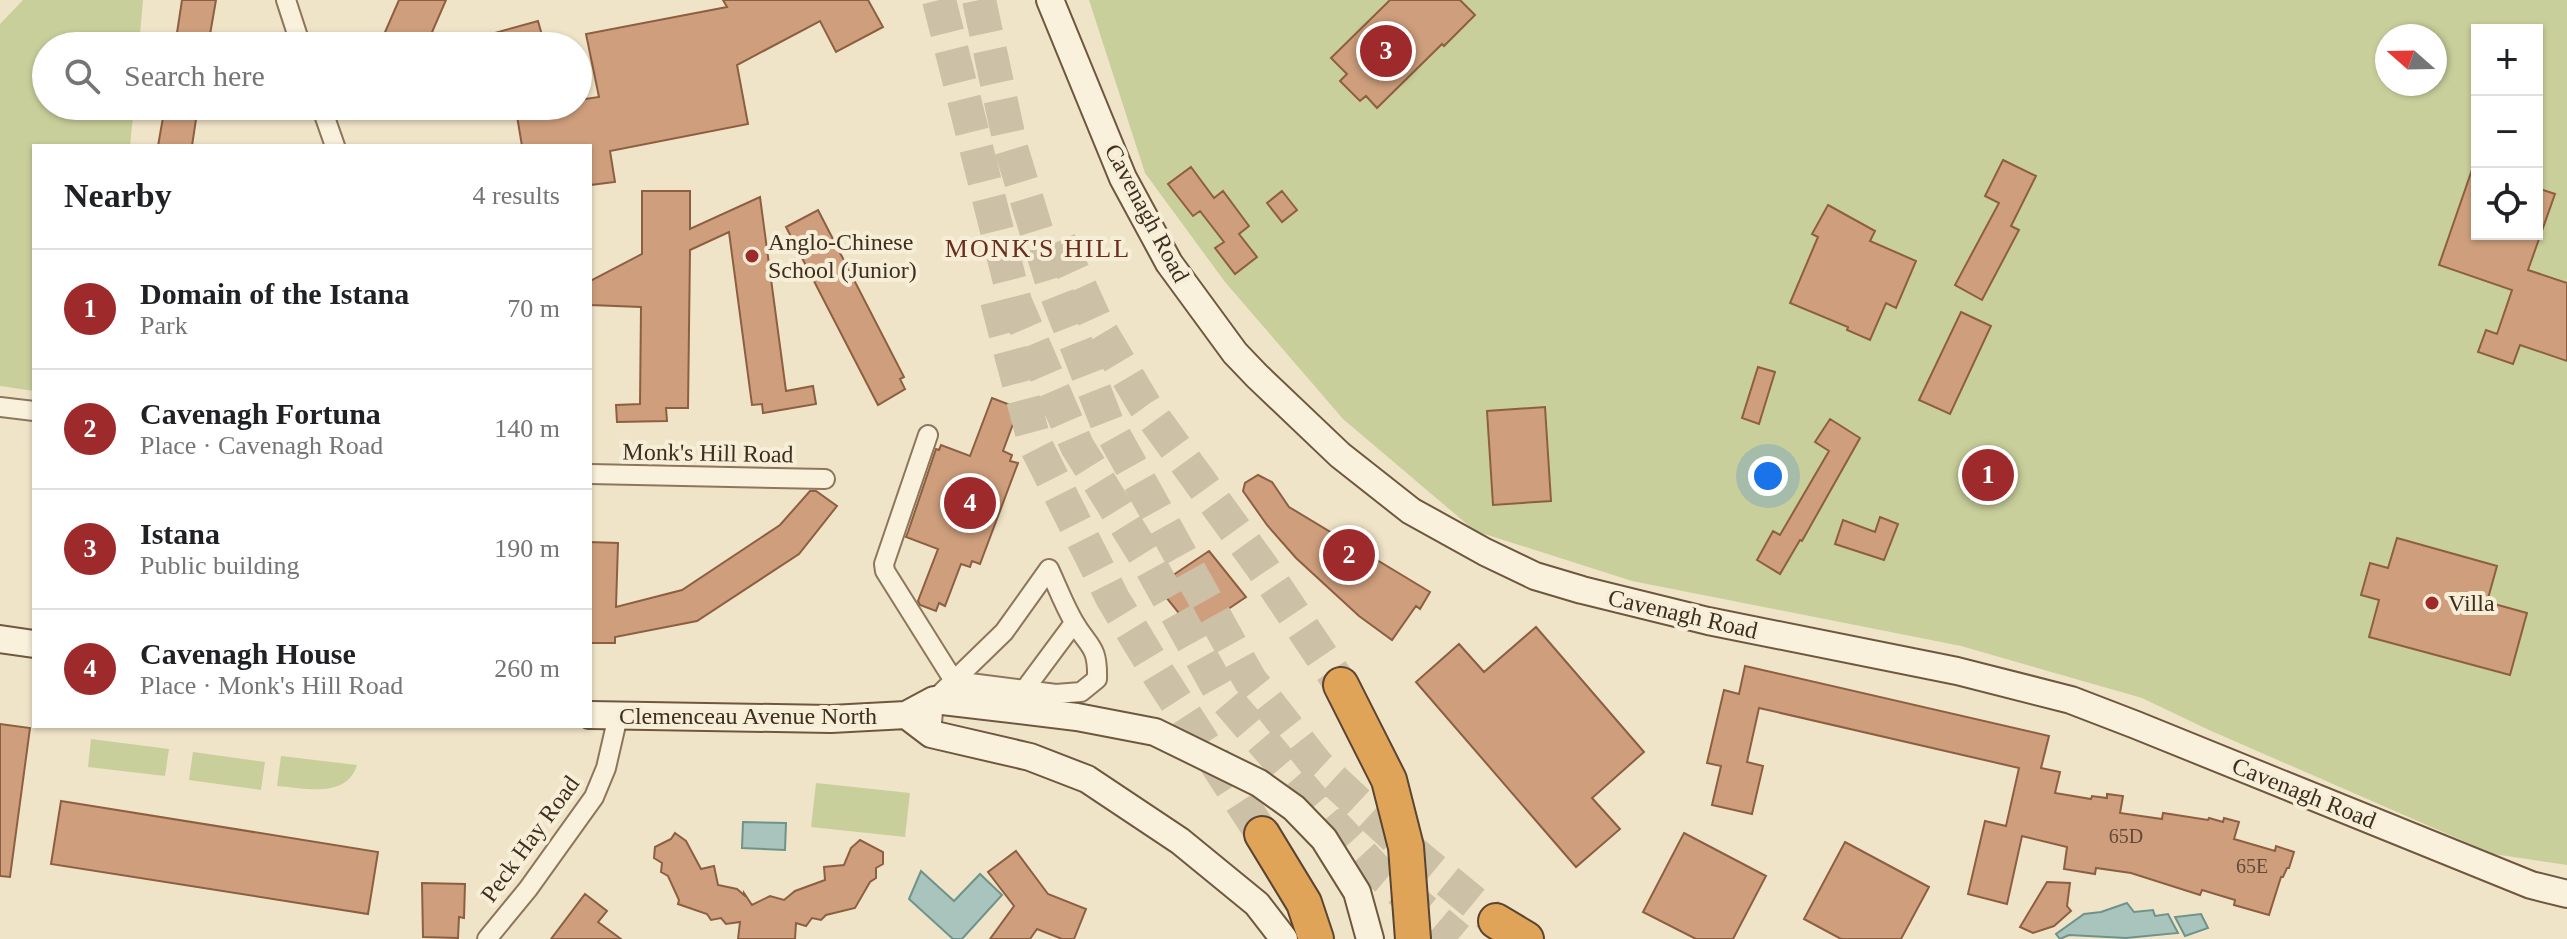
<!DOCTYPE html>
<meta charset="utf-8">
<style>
:root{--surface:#fff;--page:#f6f6f6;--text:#202124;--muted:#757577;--line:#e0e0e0;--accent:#9e2a2b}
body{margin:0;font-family:"Times New Roman",serif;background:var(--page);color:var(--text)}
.controls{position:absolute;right:24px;top:24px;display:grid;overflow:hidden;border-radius:0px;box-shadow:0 2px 6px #0004}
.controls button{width:72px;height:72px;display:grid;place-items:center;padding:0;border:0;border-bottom:2px solid var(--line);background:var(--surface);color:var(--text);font:40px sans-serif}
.compass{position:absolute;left:2375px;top:24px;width:72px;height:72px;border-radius:50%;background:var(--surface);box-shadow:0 2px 6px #0004;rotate:290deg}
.you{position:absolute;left:1768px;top:476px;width:28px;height:28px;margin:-20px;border:6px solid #fff;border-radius:50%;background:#1a73e8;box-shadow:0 0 0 12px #1a73e833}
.badge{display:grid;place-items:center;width:52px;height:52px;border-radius:50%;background:var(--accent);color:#fff;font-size:26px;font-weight:700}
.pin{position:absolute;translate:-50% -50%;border:4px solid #fff;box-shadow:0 2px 8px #0006}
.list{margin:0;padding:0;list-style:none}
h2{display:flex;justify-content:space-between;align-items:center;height:104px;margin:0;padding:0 32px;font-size:34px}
h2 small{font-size:26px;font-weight:400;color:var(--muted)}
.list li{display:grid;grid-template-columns:52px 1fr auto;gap:24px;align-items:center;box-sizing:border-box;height:120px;padding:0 32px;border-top:2px solid var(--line)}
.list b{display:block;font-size:30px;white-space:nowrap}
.list p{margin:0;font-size:26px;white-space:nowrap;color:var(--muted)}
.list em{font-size:26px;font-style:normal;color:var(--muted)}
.icon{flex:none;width:44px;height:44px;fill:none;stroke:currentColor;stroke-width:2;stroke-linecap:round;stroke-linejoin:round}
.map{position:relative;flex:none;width:2567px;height:939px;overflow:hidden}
.search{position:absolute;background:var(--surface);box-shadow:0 2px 6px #0004;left:32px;top:32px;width:560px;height:88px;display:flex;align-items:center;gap:20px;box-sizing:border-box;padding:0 28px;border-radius:44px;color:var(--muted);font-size:30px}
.panel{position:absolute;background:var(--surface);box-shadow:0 2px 6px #0004;left:32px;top:144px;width:560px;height:584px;border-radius:0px}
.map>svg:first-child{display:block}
</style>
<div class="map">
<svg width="2567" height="939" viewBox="0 0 2567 939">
<rect width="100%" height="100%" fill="#f0e4c8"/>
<path fill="#c9cf9b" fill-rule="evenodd" d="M23 0H143L139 46H46V106H134L130 146H34V391L0 386V24Z
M1089 0H2567V865L2493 854 2209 730 2142 698 1961 646 1632 581 1475 531 1343 419 1225 282 1145 173ZM2477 30H2537V234H2477ZM2387 36H2435V84H2387Z
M91 739 169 749 165 776 88 767Z
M193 752 265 762 261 790 189 780Z
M281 756 357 765C347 799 305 788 277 786Z
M816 783 910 793 905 837 811 827Z"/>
<path fill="#a9c4bc" stroke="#6f938a" stroke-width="2" d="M743 822 786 823 785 850 742 848Z
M921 871 954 901 980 874 1002 895 962 939H953L909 899Z
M2127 903 2134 912 2153 910 2155 916 2168 914 2178 933 2126 938 2069 935 2060 939 2056 934 2084 914 2101 912Z
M2201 914 2208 928 2185 936 2175 917Z"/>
<path fill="#cf9f7d" stroke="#8d5f41" stroke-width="2" d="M182 0H216L208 46H175Z
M399 0H446L426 46H379Z
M723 0H868L883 27 836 52 820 21 737 65 748 124 610 151 615 182 590 185V146H522L516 110 543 106H578V100L599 97 586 34 727 7Z
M1390 0H1460L1475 15 1444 46 1442 44 1377 108 1366 96 1360 101 1340 81 1347 74 1331 58Z
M538 21 545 46H466V41Z
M165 106H198L192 146H158Z
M2003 160 2036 176 2011 226 2019 230 1982 300 1955 285 1999 203 1985 196Z
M2474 164H2477V234H2537V188L2555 194 2528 270 2567 283V361L2520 345 2513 364 2478 352 2486 330 2497 334 2512 290 2439 265Z
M1191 167 1214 198 1223 191 1249 226 1239 234 1257 257 1235 274 1215 248 1224 242 1200 211 1193 216 1168 184Z
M642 191H690V229L760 197 786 391 813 386 816 404 763 413 762 404 752 405 729 232 690 250 688 408H666L667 421 617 422 616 405 640 404 641 307 590 305V281L642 254Z
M1282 191 1297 210 1282 222 1267 203Z
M1828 205 1875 231 1870 241 1916 261 1896 308 1886 303 1870 340 1847 330 1848 327 1790 303 1818 237 1812 234Z
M818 210 904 377 900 379 905 389 878 405 786 227Z
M1961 312 1991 326 1950 414 1919 400Z
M1758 367 1775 372 1759 424 1742 418Z
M992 398 1013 406 1011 411 1017 413 1003 451 1012 455 1010 461 1018 463 980 564 972 561 970 567 961 564 945 606 939 603 936 611 920 605 918 601 938 549 906 537 908 532 936 449 939 450 941 445 970 456Z
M1545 407 1551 501 1493 505 1487 411Z
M1830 419 1860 438 1802 541 1800 540 1780 574 1757 560 1773 531 1780 535 1829 451 1815 442Z
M1258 475 1272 482 1289 507 1430 592 1420 609 1416 606 1392 640 1359 616 1296 558 1267 525 1243 491 1245 483Z
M810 491H816L837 506 799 554 697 621 615 637V643H590V542L618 543 616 607 682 590 780 525Z
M1880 517 1898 524 1884 560 1835 544 1843 520 1875 532Z
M2397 538 2497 566 2487 602 2527 613 2510 675 2369 637 2379 600 2361 595 2370 563 2388 568Z
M1209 551 1246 597 1194 632 1157 586Z
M1536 627 1644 752 1592 798 1620 829 1576 867 1416 682 1459 644 1484 672Z
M1745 666 2049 736 2041 768 2060 772 2055 793 2091 799 2092 796 2107 798V794L2123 796 2120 813 2162 819 2163 813 2208 820 2209 818 2223 822 2224 818 2239 822 2234 839 2275 851 2276 846 2294 852 2289 868H2287L2283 877H2281L2269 915 2234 905 2235 900 2202 890 2200 895 2131 873 2096 868 2095 874 2064 869 2067 847 2022 836 2007 904 1968 894 1985 821 2006 826 2019 768 1759 708 1747 762 1763 766 1752 814 1712 805 1721 766 1707 763 1724 690 1739 694Z
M0 724 30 728 10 877 0 876Z
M61 801 378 852 368 914 51 864Z
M675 833 686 841 701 869 714 866 718 885 737 889 744 895V893L752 905 770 896 784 900 795 891 825 880 824 867 844 865 851 848 860 840 883 852V864L876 868V878L870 882 855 908 826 915 821 920 812 918 806 926 796 923 795 939H738L740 922 726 924 721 918 711 920 707 914 678 904 679 900 668 876 661 872 662 863 654 858 655 847 671 839Z
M1684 833 1766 876 1733 939H1696L1643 912Z
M1845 842 1929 887 1901 939H1841L1804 919Z
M1016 851 1048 894 1086 909 1074 939H1062L1037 929 1030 939H990L1014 906 988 872Z
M2047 882 2070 883 2067 906 2071 911 2054 926 2033 933 2020 927Z
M422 883 465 884 464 918 459 917 458 938 423 937Z
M585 894 607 911 598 922 621 939H551Z"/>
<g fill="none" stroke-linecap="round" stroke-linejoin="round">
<path stroke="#ccc0a6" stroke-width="34" stroke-dasharray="34 17" stroke-linecap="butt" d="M939 0 1015 302 1077 446 1144 554 1221 693 1336 827 1377 871 1458 939
M979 0 1011 148 1052 282 1107 423 1250 680 1317 765 1399 841 1496 921
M1059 241 1098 327 1145 406 1262 567 1341 685
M997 301 1035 444 1113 599 1159 675 1262 834"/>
<defs>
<path id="street" d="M286 0 301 46
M321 106 335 146
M0 407 34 411
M928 435 884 564 885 571 954 681
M590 474 825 479
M1025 689 1074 623
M931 734 934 700 1004 632 1049 569C1057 586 1064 605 1074 622 1089 648 1098 645 1097 679L1081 692 1056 694 954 681
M487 939 528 889 594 797 606 768 618 716"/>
<path id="secondary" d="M1050 0 1123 178 1169 263 1235 353 1257 376 1340 455 1411 511 1485 552 1535 576 1582 590 1708 621 1957 671 2071 700 2136 725 2531 885 2567 894
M0 639 34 644
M590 715 831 719 906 715 934 700 1077 717 1155 732 1259 783 1294 808 1324 839 1357 892 1370 939
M906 715 931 734 1030 757 1087 779 1180 841 1257 904 1284 939"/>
<path id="highway" d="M1341 685 1389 780 1406 847 1413 939
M1262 834 1304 903 1316 939
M1496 921 1526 939"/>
</defs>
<use href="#street" stroke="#8d765c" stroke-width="22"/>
<use href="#secondary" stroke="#6f573f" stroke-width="30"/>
<use href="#highway" stroke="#5b4430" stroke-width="38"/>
<use href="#street" stroke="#faf1dc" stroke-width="18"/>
<use href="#secondary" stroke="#faf1dc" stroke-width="26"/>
<use href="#highway" stroke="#e0a458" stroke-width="34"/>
</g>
<g fill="#9e2a2b" stroke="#f7eed8" stroke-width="3">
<circle cx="752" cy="256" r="8"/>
<circle cx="2432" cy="603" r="8"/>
</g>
<g text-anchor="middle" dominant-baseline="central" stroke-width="8" stroke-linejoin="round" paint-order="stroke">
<g font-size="20" fill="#624a37">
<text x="2126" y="836">65D</text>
<text x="2252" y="866">65E</text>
</g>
<g font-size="24" fill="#3d2e20" stroke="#f7eed8">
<text transform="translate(1147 213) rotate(62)">Cavenagh Road</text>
<text transform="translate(708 453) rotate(1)">Monk's Hill Road</text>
<text transform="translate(1683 614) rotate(13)">Cavenagh Road</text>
<text x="748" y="716">Clemenceau Avenue North</text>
<text transform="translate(2304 793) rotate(22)">Cavenagh Road</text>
<text transform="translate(530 839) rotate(-54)">Peck Hay Road</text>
</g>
<g font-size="24" fill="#3d2e20" stroke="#f7eed8" text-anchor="start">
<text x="768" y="242">Anglo-Chinese<tspan x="768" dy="28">School (Junior)</tspan></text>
<text x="2448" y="603">Villa</text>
</g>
<g font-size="26" letter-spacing="2" fill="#6b2e1e" stroke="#f7eed8">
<text x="1038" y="248">MONK'S HILL</text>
</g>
</g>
</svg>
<div class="controls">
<button>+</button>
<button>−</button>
<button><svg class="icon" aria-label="locate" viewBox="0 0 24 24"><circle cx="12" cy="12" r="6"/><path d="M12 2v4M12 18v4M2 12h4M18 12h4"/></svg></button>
</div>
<svg class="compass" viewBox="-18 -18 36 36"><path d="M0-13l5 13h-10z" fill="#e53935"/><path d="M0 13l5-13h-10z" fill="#757577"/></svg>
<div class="you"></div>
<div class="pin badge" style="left:1988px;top:475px">1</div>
<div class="pin badge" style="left:1349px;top:555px">2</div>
<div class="pin badge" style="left:1386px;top:51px">3</div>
<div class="pin badge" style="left:970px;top:503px">4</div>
<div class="search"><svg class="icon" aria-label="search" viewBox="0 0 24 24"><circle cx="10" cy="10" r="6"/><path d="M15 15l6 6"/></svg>Search here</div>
<section class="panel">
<h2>Nearby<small>4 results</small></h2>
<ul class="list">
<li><span class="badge">1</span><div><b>Domain of the Istana</b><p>Park</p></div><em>70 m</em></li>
<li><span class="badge">2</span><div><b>Cavenagh Fortuna</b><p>Place · Cavenagh Road</p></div><em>140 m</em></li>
<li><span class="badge">3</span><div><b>Istana</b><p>Public building</p></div><em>190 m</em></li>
<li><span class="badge">4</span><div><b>Cavenagh House</b><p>Place · Monk's Hill Road</p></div><em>260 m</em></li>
</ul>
</section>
</div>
